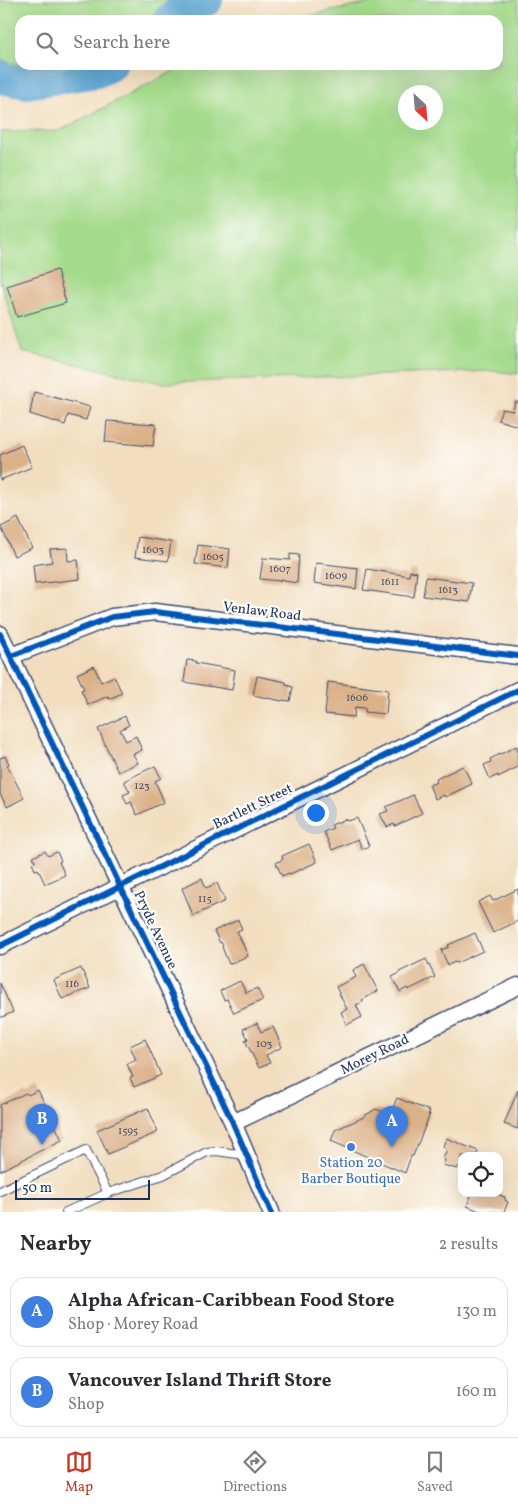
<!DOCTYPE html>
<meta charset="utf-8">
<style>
:root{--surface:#fff;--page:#f2f2f3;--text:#2b2b33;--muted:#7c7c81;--line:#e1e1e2;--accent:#c8321e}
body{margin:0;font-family:Vollkorn,serif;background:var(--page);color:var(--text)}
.controls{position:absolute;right:15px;bottom:15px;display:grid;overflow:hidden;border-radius:10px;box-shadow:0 5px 20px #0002}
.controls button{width:45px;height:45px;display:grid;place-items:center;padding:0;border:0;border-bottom:1px solid var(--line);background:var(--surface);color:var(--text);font:25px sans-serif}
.compass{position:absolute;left:398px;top:85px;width:45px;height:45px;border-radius:50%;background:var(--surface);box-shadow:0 5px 20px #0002;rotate:154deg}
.scale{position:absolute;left:15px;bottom:12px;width:135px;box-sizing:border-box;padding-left:5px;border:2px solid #1b2f5e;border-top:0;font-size:14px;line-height:18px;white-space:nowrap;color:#1b2f5e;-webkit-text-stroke:4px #fdfcf7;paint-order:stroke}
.you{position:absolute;left:315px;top:812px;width:18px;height:18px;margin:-12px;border:4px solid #fff;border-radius:50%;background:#1a73e8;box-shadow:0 0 0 8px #1a73e833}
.badge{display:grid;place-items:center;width:32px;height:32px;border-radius:50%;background:var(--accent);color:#fff;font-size:16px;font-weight:700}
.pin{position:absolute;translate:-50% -41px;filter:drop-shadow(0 1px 2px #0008)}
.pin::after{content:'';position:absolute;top:26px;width:18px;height:15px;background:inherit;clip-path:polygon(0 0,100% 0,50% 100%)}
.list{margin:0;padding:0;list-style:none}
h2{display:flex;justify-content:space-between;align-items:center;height:65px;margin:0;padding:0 20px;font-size:21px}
h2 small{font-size:16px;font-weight:400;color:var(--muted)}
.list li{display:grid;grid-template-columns:32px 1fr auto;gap:15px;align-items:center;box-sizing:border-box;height:70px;margin:0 10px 10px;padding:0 10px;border:1px solid var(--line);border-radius:15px}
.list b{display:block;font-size:19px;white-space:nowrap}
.list p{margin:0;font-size:16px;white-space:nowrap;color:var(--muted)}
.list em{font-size:16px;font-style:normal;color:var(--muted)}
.icon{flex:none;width:28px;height:28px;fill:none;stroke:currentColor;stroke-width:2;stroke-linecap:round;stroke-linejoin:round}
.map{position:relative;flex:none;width:518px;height:1212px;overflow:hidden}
.search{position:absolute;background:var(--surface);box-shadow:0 5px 20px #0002;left:15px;right:15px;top:15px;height:55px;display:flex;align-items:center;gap:12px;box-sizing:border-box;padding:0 18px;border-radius:15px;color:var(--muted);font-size:19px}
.sheet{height:225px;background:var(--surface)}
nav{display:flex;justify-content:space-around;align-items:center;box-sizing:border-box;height:70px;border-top:1px solid var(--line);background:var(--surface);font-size:14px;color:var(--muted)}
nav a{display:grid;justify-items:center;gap:2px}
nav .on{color:var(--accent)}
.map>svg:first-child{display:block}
</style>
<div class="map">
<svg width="518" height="1212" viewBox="0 0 518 1212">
<rect width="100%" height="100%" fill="#fdfcf7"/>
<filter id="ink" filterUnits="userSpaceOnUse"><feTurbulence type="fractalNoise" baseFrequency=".02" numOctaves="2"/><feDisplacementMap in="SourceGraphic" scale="10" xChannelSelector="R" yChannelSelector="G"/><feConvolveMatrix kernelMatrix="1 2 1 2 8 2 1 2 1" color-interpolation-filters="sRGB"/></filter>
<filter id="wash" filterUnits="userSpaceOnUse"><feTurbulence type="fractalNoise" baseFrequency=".0096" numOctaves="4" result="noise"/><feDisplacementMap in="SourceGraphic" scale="20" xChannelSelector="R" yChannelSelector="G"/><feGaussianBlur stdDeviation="1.12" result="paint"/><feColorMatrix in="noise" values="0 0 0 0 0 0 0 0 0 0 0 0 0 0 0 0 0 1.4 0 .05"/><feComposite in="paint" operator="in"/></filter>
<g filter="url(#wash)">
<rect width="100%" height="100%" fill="#f2debf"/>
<path fill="#a4da8b" stroke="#608474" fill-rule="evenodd" d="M0 0H171L149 20H20V65H81C51 73 28 69 0 59Z
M385 0H518V374L494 371 161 383 22 352 0 281V132L59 131 185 65H498V20H288ZM406 92H436V122H406Z"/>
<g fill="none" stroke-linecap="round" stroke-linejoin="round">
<path stroke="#59a3d1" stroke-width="32" d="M169 20 176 14 207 0
M0 76 5 79 27 83 97 72 111 65"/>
</g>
<g id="blocks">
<path fill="#dbb188" d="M57 270 66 303 17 317 7 286Z
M34 392 90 407 86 420 68 415 65 425 30 414Z
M515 402H518V426L498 420 502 409 513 411Z
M107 421 156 424 153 446 105 442Z
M22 445 32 467 0 480V455Z
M18 518 32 548 14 556 1 527Z
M138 537 171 542 168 561 135 557Z
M198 545 230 549 228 568 195 564Z
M67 548 68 561 78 560 80 579 35 584 33 565 52 562 50 549Z
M290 554 299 555 297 583 285 581V580L280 579V581L260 579 263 558 290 560Z
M316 563 358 568 356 589 314 583Z
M367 569 409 576 410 571 417 572 414 597 363 590Z
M426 577 472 583 469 602 423 596Z
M187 660 196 661V663L235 670 232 690 184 682Z
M94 666 101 682 114 676 122 693 109 699 108 696 88 705 81 690 84 689 77 674Z
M257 676 286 682V685L293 687 290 701 283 700 282 701 253 695Z
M328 682 388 690 386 714 365 712V708L355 707 354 717 325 714Z
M125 716 129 725 120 730 126 741 136 736 142 750 133 754 138 763 118 772 98 729Z
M517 746 518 767 498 777V775L490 779 484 765 491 762 490 759Z
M5 756 9 764 7 765 24 798 7 807 0 794V758Z
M155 766 161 778 155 781 164 802 137 815 131 802 127 804 123 795 130 792 124 781Z
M463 766 472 784 445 797 444 795 435 799 429 785 437 782 436 779Z
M413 795 422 813 395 826 394 824 387 827 380 814 388 811 386 807Z
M357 818 369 846 362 849 358 839 332 850 324 832 333 828 331 825 346 819 348 821Z
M309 844 317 862 290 874 289 873 282 876 276 863 283 859 282 856Z
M45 851 48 856 57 852 61 861 59 862 65 875 45 884 38 869 35 870 32 863 35 862 33 857Z
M202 878 206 888 217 883 225 901 193 916 182 888Z
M518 889V921L493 933 478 902 490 896 493 901Z
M238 920 242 929 237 931 248 956 229 964 222 947 223 946 221 942 220 943 214 931Z
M475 933 483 951 456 963 455 962 448 965 441 950 449 947 448 945Z
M426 959 435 977 408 990 407 988 400 992 392 977 400 973 399 972Z
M364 964 378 991 362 1000 363 1002 356 1005 362 1017 347 1025 341 1012 347 1009 336 987 356 977 353 970Z
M81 968 90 988 62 999 54 980Z
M240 981 246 993 257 988 263 1000 234 1013 227 999 224 1000 220 991Z
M0 983 13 1012 0 1018Z
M257 1023 261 1032 273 1027 282 1047 266 1055 270 1063 259 1068 245 1040 248 1039 243 1029Z
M145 1039 161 1075 134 1087 130 1078 133 1077 127 1064 136 1060 130 1046Z
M38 1090 62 1140 0 1171V1105L26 1093 28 1095Z
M518 1090V1129L504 1124Z
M397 1098 430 1111 428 1115 430 1114 413 1156H411L405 1173 331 1141 335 1130 364 1117V1116L376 1109 390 1115Z
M148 1108 158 1132 108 1154 97 1130Z
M446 1138 478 1151 476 1156H462V1167L459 1166 457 1169 443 1165 445 1160 443 1159 447 1149 443 1147Z
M472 1193H495L505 1197V1200L508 1202 504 1212H482L467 1206Z"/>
</g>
</g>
<g filter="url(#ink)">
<use href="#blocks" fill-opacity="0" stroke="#3b496d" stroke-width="1"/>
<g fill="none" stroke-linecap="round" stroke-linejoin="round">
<defs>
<path id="service" d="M0 1191 86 1150 108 1193
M66 1212 108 1193 163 1175 207 1152 216 1151 246 1155"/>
<path id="minor" d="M0 634 233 1123 271 1212
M11 656 112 617 155 612 518 656
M0 946 518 690
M233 1123 518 986"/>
</defs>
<use href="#service" stroke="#3b496d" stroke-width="10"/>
<use href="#minor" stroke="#3b496d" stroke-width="19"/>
<use href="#service" stroke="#fff" stroke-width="8"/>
<use href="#minor" stroke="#fff" stroke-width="16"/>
<defs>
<path id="cycleway" d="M0 634 233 1123 271 1212
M11 656 112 617 155 612 518 656
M0 946 518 690"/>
</defs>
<use href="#cycleway" stroke="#fdfcf7" stroke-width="9"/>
<use href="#cycleway" stroke="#0057b8" stroke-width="6"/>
</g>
</g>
<circle fill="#3f7fe0" stroke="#fdfcf7" stroke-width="2" cx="351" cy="1147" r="5"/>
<g text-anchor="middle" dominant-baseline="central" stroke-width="4.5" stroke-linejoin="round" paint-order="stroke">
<g font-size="11" fill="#4b5068">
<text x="153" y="550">1603</text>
<text x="213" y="557">1605</text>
<text x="280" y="569">1607</text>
<text x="336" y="576">1609</text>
<text x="390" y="582">1611</text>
<text x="448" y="590">1613</text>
<text x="357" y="698">1606</text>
<text x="142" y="786">123</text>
<text x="205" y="899">115</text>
<text x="72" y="984">116</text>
<text x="264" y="1044">103</text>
<text x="128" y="1131">1595</text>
</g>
<g font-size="14" fill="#1b2f5e" stroke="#fdfcf7">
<text transform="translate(262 612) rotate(7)">Venlaw Road</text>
<text transform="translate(253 807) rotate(-26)">Bartlett Street</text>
<text transform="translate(155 930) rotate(65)">Pryde Avenue</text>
<text transform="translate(375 1055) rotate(-26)">Morey Road</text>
</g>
<g font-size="14" fill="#366cbe" stroke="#fdfcf7">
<text x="351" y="1163">Station 20<tspan x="351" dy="16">Barber Boutique</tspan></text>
</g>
</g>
</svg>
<div class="controls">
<button><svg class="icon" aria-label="locate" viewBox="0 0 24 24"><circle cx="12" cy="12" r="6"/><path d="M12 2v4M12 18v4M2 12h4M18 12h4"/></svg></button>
</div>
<svg class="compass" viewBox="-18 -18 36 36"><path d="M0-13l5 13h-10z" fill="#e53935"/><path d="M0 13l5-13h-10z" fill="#7c7c81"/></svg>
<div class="scale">50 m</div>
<div class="you"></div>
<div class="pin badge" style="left:392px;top:1147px;background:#3f7fe0">A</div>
<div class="pin badge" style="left:42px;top:1145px;background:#3f7fe0">B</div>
<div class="search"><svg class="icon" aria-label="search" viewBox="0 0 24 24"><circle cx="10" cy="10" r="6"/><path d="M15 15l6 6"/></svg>Search here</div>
</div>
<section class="sheet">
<h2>Nearby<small>2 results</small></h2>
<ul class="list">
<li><span class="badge" style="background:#3f7fe0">A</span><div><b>Alpha African-Caribbean Food Store</b><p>Shop · Morey Road</p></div><em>130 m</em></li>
<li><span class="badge" style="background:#3f7fe0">B</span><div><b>Vancouver Island Thrift Store</b><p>Shop</p></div><em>160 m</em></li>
</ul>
</section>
<nav>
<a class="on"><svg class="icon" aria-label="map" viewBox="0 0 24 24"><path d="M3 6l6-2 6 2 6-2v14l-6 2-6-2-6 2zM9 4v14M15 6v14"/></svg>Map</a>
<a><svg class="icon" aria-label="directions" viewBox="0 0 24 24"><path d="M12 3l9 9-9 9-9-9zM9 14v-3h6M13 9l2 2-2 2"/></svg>Directions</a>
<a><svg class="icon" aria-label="saved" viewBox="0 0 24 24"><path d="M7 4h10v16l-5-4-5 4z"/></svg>Saved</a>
</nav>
